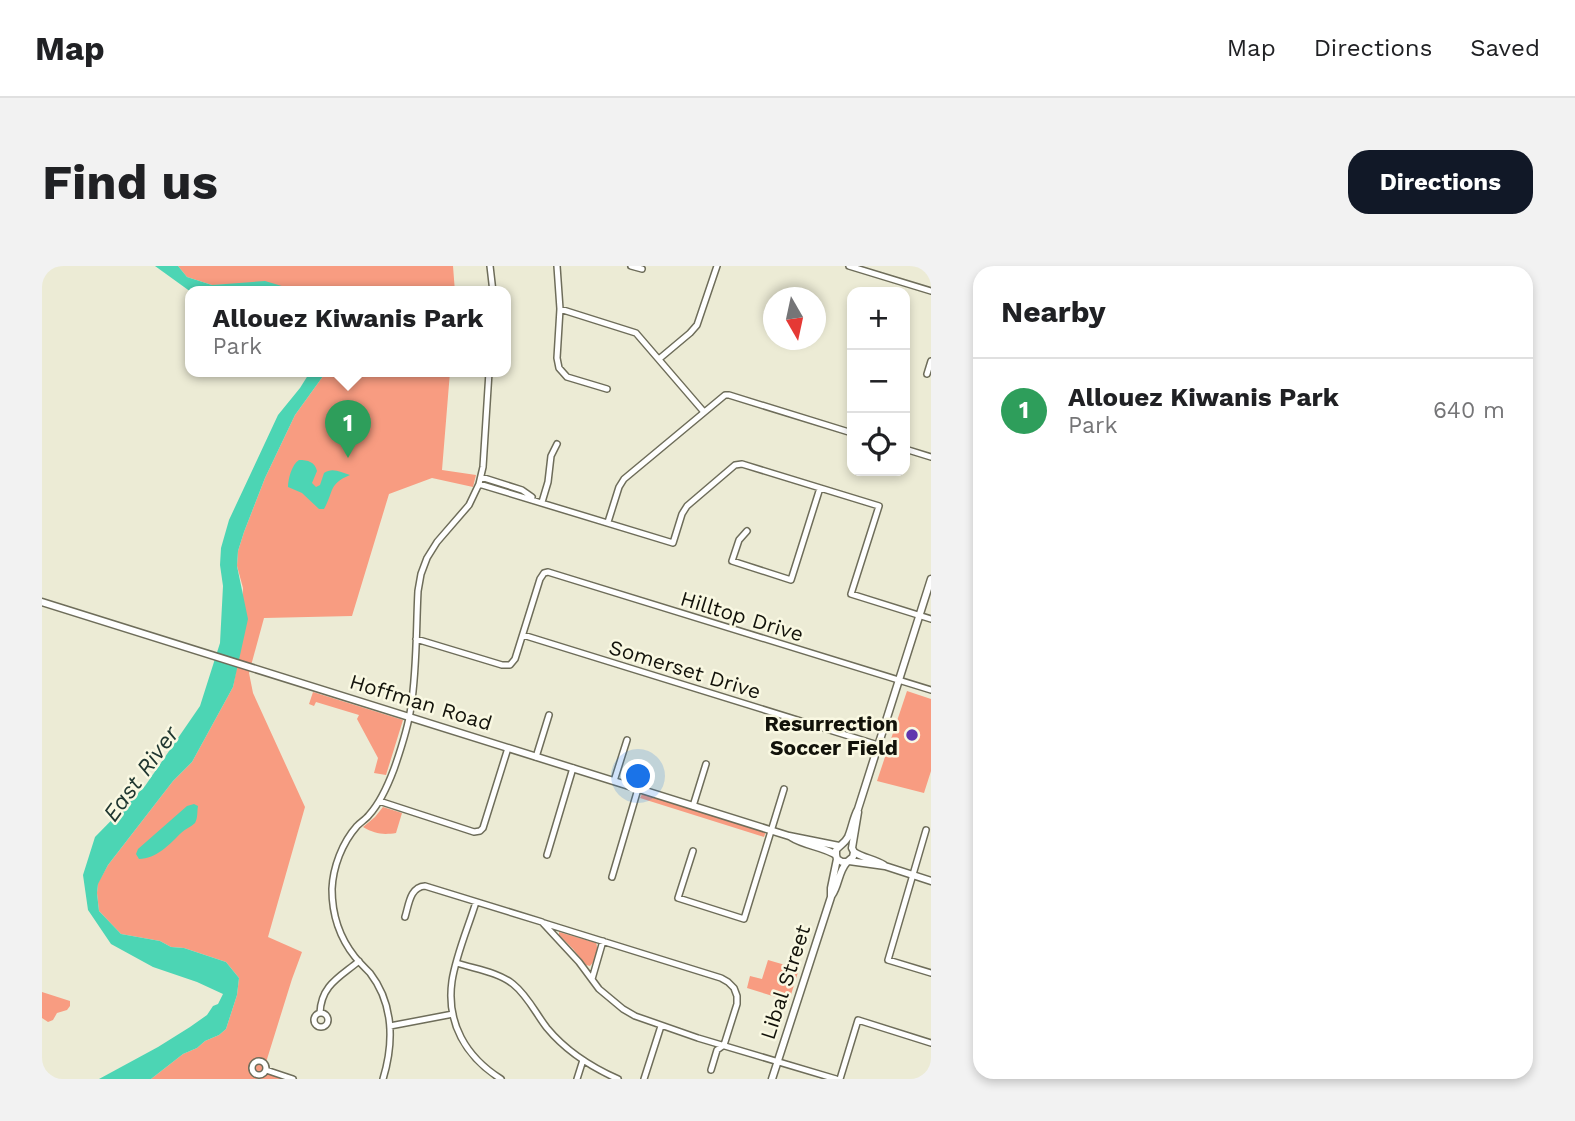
<!DOCTYPE html>
<meta charset="utf-8">
<style>
:root{--surface:#fff;--page:#f2f2f2;--text:#202124;--muted:#757577;--line:#e0e0e0;--accent:#111827}
body{margin:0;font-family:"Work Sans",sans-serif;background:var(--page);color:var(--text)}
.controls{position:absolute;right:21px;top:21px;display:grid;overflow:hidden;border-radius:14px;box-shadow:0 4px 10px #0003}
.controls button{width:63px;height:63px;display:grid;place-items:center;padding:0;border:0;border-bottom:2px solid var(--line);background:var(--surface);color:var(--text);font:35px sans-serif}
.compass{position:absolute;left:721px;top:21px;width:63px;height:63px;border-radius:50%;background:var(--surface);box-shadow:0 4px 10px #0003;rotate:171deg}
.you{position:absolute;left:597px;top:511px;width:24px;height:24px;margin:-18px;border:5px solid #fff;border-radius:50%;background:#1a73e8;box-shadow:0 0 0 10px #1a73e833}
.badge{display:grid;place-items:center;width:46px;height:46px;border-radius:50%;background:var(--accent);color:#fff;font-size:23px;font-weight:700}
.pin{position:absolute;translate:-50% -58px;filter:drop-shadow(0 2px 4px #0008)}
.pin::after{content:'';position:absolute;top:37px;width:24px;height:21px;background:inherit;clip-path:polygon(0 0,100% 0,50% 100%)}
.popup{position:absolute;left:143px;top:20px;width:326px;height:91px;box-sizing:border-box;display:grid;place-content:center;border-radius:14px;background:var(--surface);filter:drop-shadow(0 2px 5px #0005);font-size:23px;white-space:nowrap;color:var(--muted)}
.popup b{font-size:26px;color:var(--text)}
.popup::after{content:'';position:absolute;left:50%;top:100%;margin-left:-14px;border:14px solid transparent;border-top-color:var(--surface)}
.list{margin:0;padding:0;list-style:none}
h2{display:flex;justify-content:space-between;align-items:center;height:91px;margin:0;padding:0 28px;font-size:30px}
h2 small{font-size:23px;font-weight:400;color:var(--muted)}
.list li{display:grid;grid-template-columns:46px 1fr auto;gap:21px;align-items:center;box-sizing:border-box;height:105px;padding:0 28px;border-top:2px solid var(--line)}
.list b{display:block;font-size:26px;white-space:nowrap}
.list p{margin:0;font-size:23px;white-space:nowrap;color:var(--muted)}
.list em{font-size:23px;font-style:normal;color:var(--muted)}
.icon{flex:none;width:38px;height:38px;fill:none;stroke:currentColor;stroke-width:2;stroke-linecap:round;stroke-linejoin:round}
.map{position:relative;flex:none;width:889px;height:813px;overflow:hidden;border-radius:21px}
header{display:flex;align-items:center;gap:42px;box-sizing:border-box;height:98px;padding:0 35px;background:var(--surface);border-bottom:2px solid var(--line)}
header strong{font-size:33px}
nav{display:flex;gap:38px;margin-inline-start:auto;font-size:24px}
.intro{display:flex;align-items:center;justify-content:space-between;box-sizing:border-box;height:168px;padding:0 42px}
h1{margin:0;font-size:49px}
.button{padding:18px 32px;border-radius:21px;background:var(--accent);color:#fff;font-size:24px;font-weight:700}
main{display:flex;gap:42px;padding:0 42px}
aside{flex:1;background:var(--surface);border-radius:21px;box-shadow:0 4px 10px #0003}
.map>svg:first-child{display:block}
</style>
<header>
<strong>Map</strong>
<nav><a>Map</a><a>Directions</a><a>Saved</a></nav>
</header>
<div class="intro"><h1>Find us</h1><a class="button">Directions</a></div>
<main>
<div class="map">
<svg width="889" height="813" viewBox="0 0 889 813">
<rect width="100%" height="100%" fill="#ecebd5"/>
<path fill="#f89c81" d="M136 0H411L413 26H260L196 18 170 19 145 11Z
M284 106H408L400 204 434 209 431 221 390 212 347 228 310 350 222 352 207 407 211 427 263 541 226 671 260 686 250 713 221 806 242 813H109L141 788 155 782 163 775 177 769 184 763 195 729 197 712 184 696 142 682 129 681 118 675 79 668 57 645 55 627 56 617 66 599 131 515 150 496 191 421 197 389 201 322 195 300 196 285 202 266 223 212 253 149Z
M865 425 889 433V505L882 527 835 515Z
M271 426 361 454 344 509 332 507 336 492 315 453 317 449 274 436 272 440 267 438Z
M600 528 724 565 722 571 598 532Z
M341 541 360 547 354 567C341 569 333 568 321 561L333 551Z
M517 666 554 677C557 683 553 696 548 700L544 699 531 683 517 669Z
M726 694 757 703 747 735 705 722 708 710 720 713Z
M0 726 28 735V740L25 744 15 747 11 754 6 756 0 752Z"/>
<path fill="#4cd5b4" d="M113 0H136L145 11 170 19 223 15 260 26H149Z
M268 106H284L253 149 223 212 202 266 196 285 195 300 206 353 191 421 150 496 131 515 66 599 56 618 55 627 57 645 79 668 118 675 129 681 142 682 184 696 197 712 195 729 184 763 177 769 163 775 155 782 141 788 109 813H57L116 781 148 761 165 749 171 740 176 738 181 728 155 716 111 701 69 678 46 644 41 609 53 571 103 520 158 440 178 377 181 320 178 299 179 282 187 254 236 149 258 122Z
M257 194C266 194 273 196 275 205L270 217 274 221 278 219 282 207C290 201 299 206 308 209 286 218 292 226 282 243H277L260 227 246 221C246 213 250 198 257 194Z
M152 538 156 540C155 545 156 552 153 557 149 561 143 563 139 567 128 578 114 593 97 593L94 588 96 583 145 540Z"/>
<g fill="none" stroke-linecap="round" stroke-linejoin="round">
<defs>
<path id="minor" d="M448 0 451 26
M515 0 518 43 515 92 517 102 525 111 565 123
M589 0 600 3
M807 0 889 25
M518 43 594 67 662 146
M617 93 648 67 655 59 675 0
M885 108 889 95
M863 183 889 191
M439 211 480 224 490 231
M437 218 631 277 640 248 645 240 693 199 700 198 837 240 809 328 889 353
M500 236 506 216 509 190 515 178
M566 256 577 221 582 213 683 129H687L810 167
M705 265 697 274 690 295 749 314 778 222
M481 369 836 479
M374 373 460 399H468L473 393 498 313 502 307 506 306 889 424
M494 491 507 449
M572 515 585 474
M337 535 432 566 438 565 441 562 466 482
M651 540 664 498
M884 564 846 694 889 707
M651 585 636 632 702 653 742 523
M505 589 531 502
M570 611 596 523
M434 636C426 662 414 689 410 715 404 757 424 791 459 813
M363 651C367 638 368 621 383 620L500 656 537 696 557 723 581 743 593 750 656 772 794 813
M502 657 679 712 686 716 692 722 695 730V738L682 779 675 784 669 804
M415 697C433 703 456 706 471 718 486 730 494 748 505 762 524 785 549 801 576 813
M550 713 561 675
M278 747C279 719 298 711 317 695
M272 754a7 7 0 1 1 14 0a7 7 0 1 1-14 0Z
M348 760 411 748
M210 802a7 7 0 1 1 14 0a7 7 0 1 1-14 0Z
M224 804 251 813
M341 813C352 777 352 738 328 707 323 702 318 697 313 691 297 671 290 649 290 623 291 601 300 577 315 560 319 556 324 553 327 549 338 537 346 519 352 503 359 483 366 462 369 441 375 403 374 364 376 325L379 308 385 292 395 276 427 239 437 218 441 201 447 106
M535 813 541 794
M602 813 619 760
M798 813 816 754 889 777"/>
<path id="tertiary" d="M0 336 747 570 797 580
M749 571C763 580 780 580 794 589
M812 586C821 592 832 593 842 599
M795 593 800 596H805L811 591 812 586 810 582 816 546
M807 595 843 600 889 615
M790 629C797 619 796 606 805 596
M730 813 789 631V622L795 593 794 589V584C798 579 803 577 806 571 810 562 811 552 816 543L889 313"/>
</defs>
<use href="#minor" stroke="#6e6d5a" stroke-width="8"/>
<use href="#tertiary" stroke="#6e6d5a" stroke-width="9"/>
<use href="#minor" stroke="#fff" stroke-width="5"/>
<use href="#tertiary" stroke="#fff" stroke-width="6"/>
</g>
<circle fill="#6036ae" stroke="#f9f8e2" stroke-width="2.5" cx="870" cy="469" r="7"/>
<g text-anchor="middle" dominant-baseline="central" stroke-width="5" stroke-linejoin="round" paint-order="stroke">
<g font-size="21" fill="#12120a" stroke="#f9f8e2">
<text transform="translate(700 350) rotate(17)">Hilltop Drive</text>
<text transform="translate(643 403) rotate(17)">Somerset Drive</text>
<text transform="translate(379 436) rotate(17)">Hoffman Road</text>
<text transform="translate(743 716) rotate(-72)">Libal Street</text>
</g>
<g font-size="21" font-weight="bold" fill="#12120a" stroke="#f9f8e2" text-anchor="end">
<text x="856" y="457">Resurrection<tspan x="856" dy="24">Soccer Field</tspan></text>
</g>
<g font-size="23" font-style="italic" fill="#203731" stroke="#f9f8e2">
<text transform="translate(99 508) rotate(-54)">East River</text>
</g>
</g>
</svg>
<div class="controls">
<button>+</button>
<button>−</button>
<button><svg class="icon" aria-label="locate" viewBox="0 0 24 24"><circle cx="12" cy="12" r="6"/><path d="M12 2v4M12 18v4M2 12h4M18 12h4"/></svg></button>
</div>
<svg class="compass" viewBox="-18 -18 36 36"><path d="M0-13l5 13h-10z" fill="#e53935"/><path d="M0 13l5-13h-10z" fill="#757577"/></svg>
<div class="you"></div>
<div class="pin badge" style="left:306px;top:192px;background:#2e9e5b">1</div>
<div class="popup"><b>Allouez Kiwanis Park</b>Park</div>
</div>
<aside>
<h2>Nearby<small></small></h2>
<ul class="list">
<li><span class="badge" style="background:#2e9e5b">1</span><div><b>Allouez Kiwanis Park</b><p>Park</p></div><em>640 m</em></li>
</ul>
</aside>
</main>
